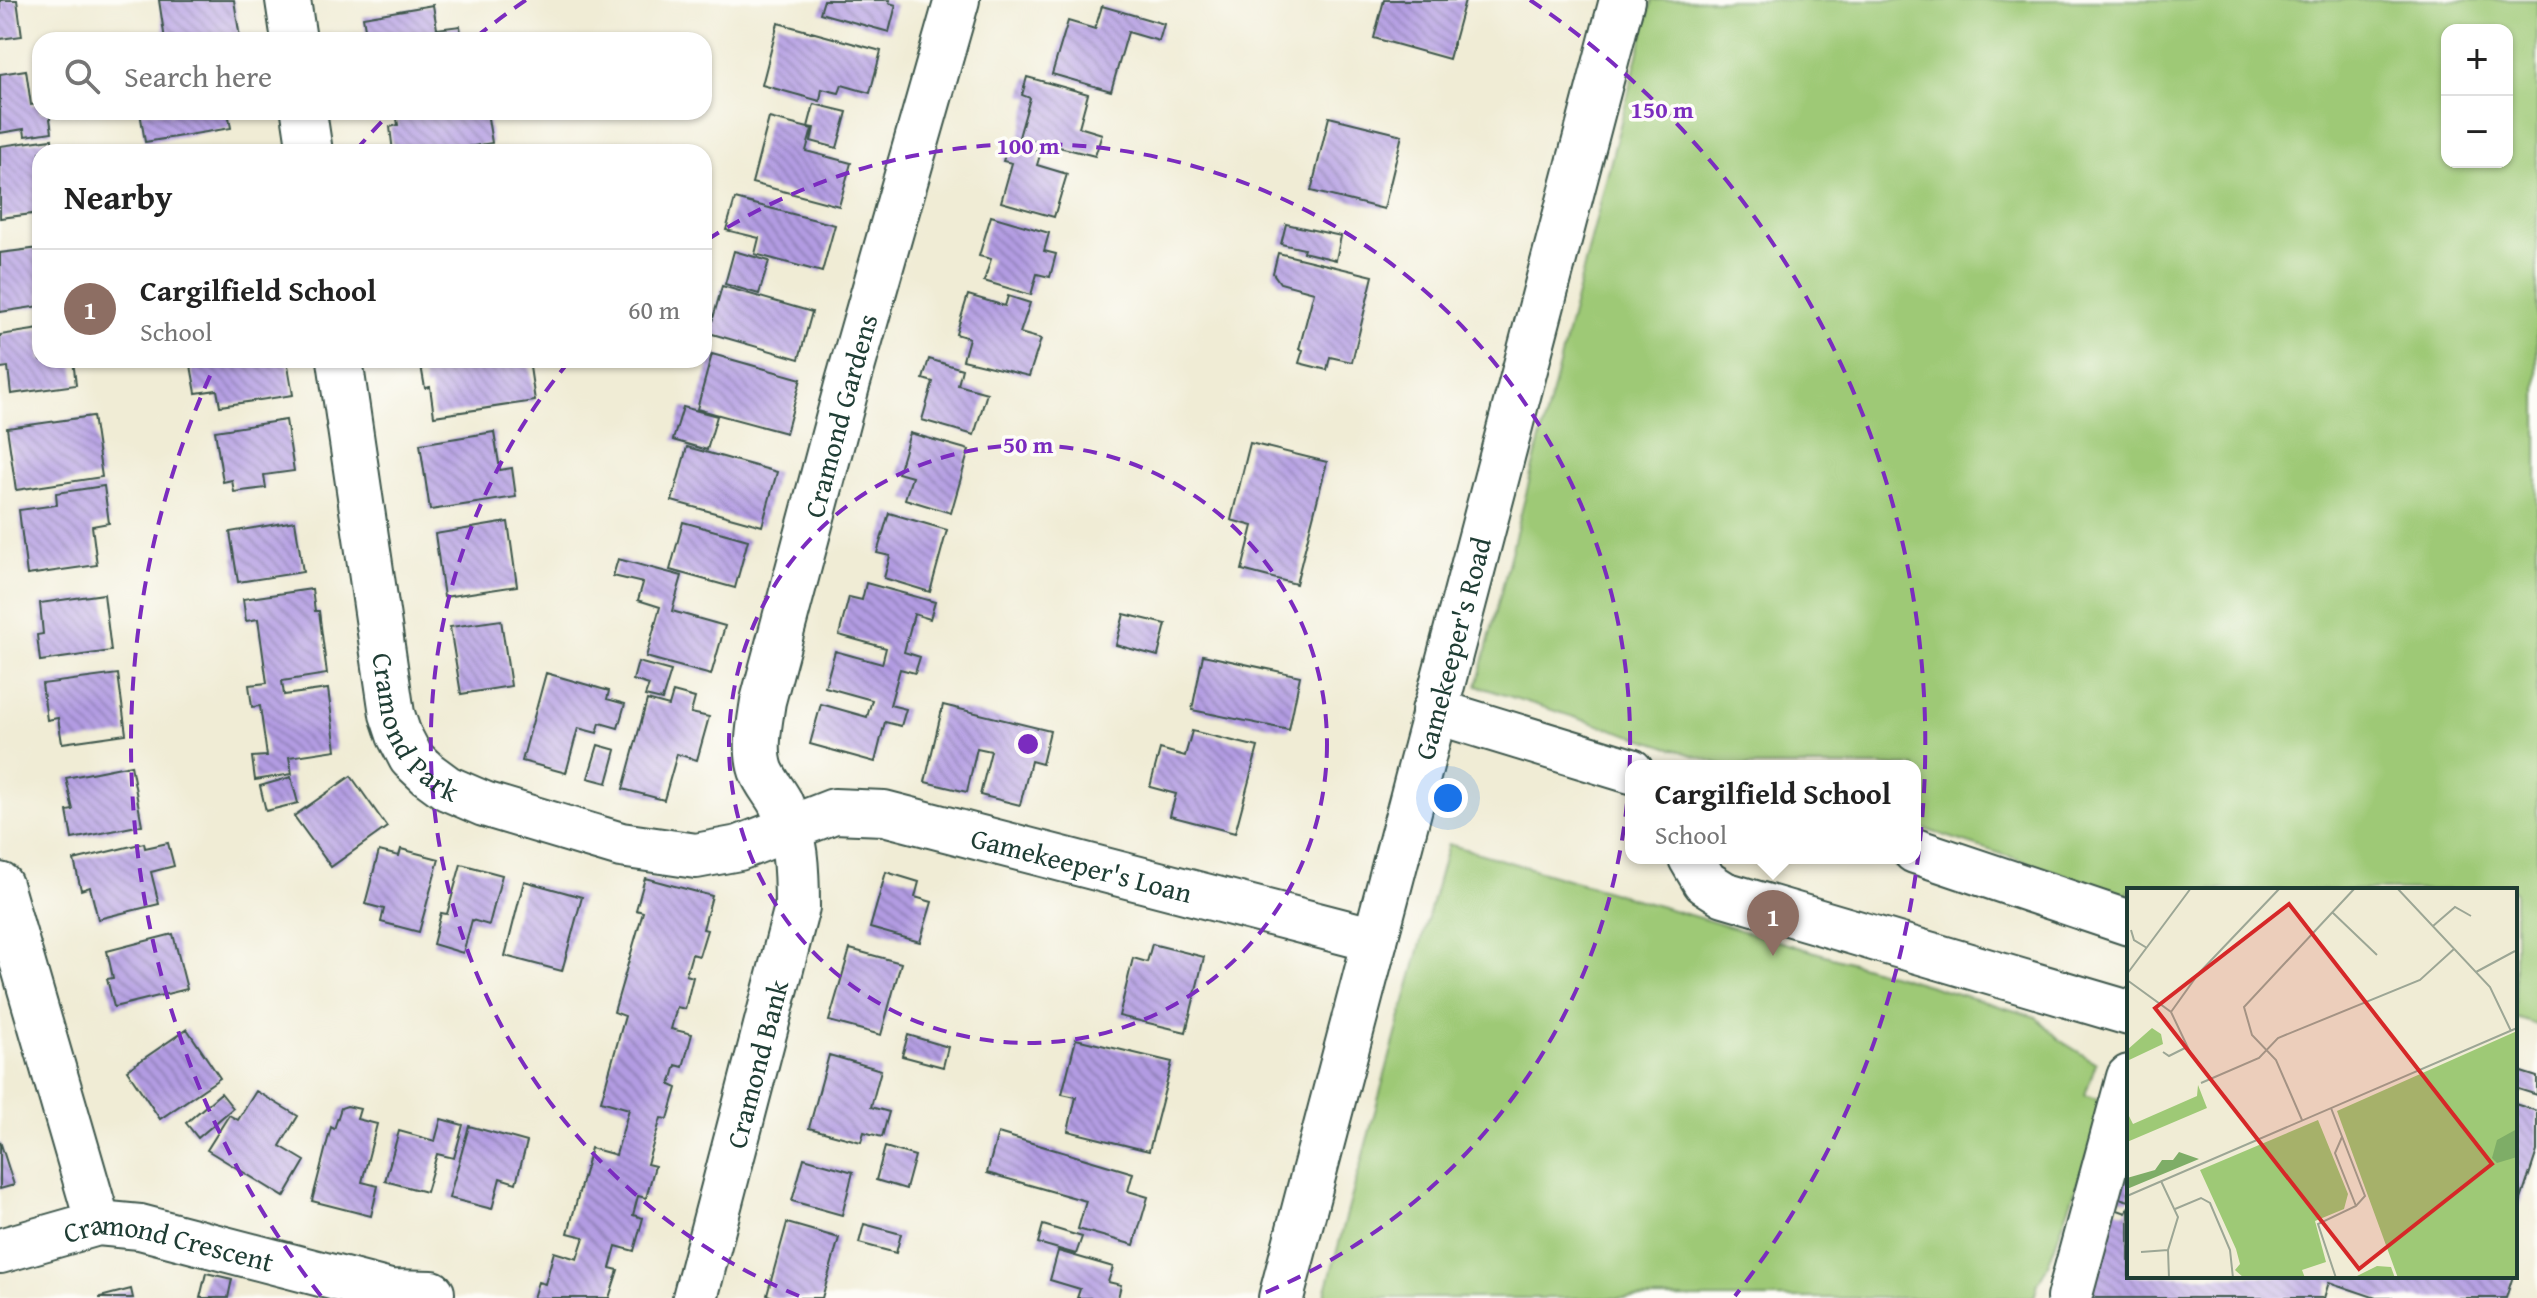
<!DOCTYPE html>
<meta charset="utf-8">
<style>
:root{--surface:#fff;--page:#f2f2f2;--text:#222;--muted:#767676;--line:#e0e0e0;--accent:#1f6fb2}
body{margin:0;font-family:"Gentium Book Plus",serif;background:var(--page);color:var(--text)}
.controls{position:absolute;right:24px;top:24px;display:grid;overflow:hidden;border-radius:16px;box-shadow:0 2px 6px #0004}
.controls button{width:72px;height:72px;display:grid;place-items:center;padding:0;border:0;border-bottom:2px solid var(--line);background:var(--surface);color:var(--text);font:40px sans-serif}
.you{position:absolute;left:1448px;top:798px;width:28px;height:28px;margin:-20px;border:6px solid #fff;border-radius:50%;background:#1a73e8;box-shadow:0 0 0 12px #1a73e833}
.badge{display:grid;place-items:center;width:52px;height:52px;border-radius:50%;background:var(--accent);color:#fff;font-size:26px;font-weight:700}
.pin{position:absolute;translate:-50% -66px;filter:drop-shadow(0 2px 4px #0008)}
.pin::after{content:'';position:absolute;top:42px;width:28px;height:24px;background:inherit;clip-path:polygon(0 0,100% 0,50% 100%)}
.popup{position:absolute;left:1625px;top:760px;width:296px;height:104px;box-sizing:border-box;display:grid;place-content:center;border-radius:16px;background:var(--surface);filter:drop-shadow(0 2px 6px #0005);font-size:26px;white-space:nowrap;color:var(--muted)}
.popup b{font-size:30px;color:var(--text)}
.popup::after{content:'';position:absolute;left:50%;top:100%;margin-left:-16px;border:16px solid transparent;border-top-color:var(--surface)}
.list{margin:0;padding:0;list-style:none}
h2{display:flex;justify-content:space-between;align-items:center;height:104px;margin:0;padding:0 32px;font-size:34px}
h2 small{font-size:26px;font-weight:400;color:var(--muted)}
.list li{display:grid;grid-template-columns:52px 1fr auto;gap:24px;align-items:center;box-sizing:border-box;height:120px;padding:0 32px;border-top:2px solid var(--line)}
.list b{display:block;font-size:30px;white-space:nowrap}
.list p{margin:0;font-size:26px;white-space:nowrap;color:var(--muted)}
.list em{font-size:26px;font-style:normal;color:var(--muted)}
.icon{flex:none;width:44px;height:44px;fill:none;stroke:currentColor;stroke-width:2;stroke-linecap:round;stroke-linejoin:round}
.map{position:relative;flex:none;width:2537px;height:1298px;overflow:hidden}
.search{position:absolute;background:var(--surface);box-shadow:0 2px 6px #0004;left:32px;top:32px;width:680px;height:88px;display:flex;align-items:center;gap:20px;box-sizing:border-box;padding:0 28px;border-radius:24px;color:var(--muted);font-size:30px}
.panel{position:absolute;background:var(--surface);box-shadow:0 2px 6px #0004;left:32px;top:144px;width:680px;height:224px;border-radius:24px}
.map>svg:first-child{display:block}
</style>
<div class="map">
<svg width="2537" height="1298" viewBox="0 0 2537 1298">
<defs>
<pattern id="building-back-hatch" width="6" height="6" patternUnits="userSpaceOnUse" patternTransform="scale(2)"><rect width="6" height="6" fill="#b29be2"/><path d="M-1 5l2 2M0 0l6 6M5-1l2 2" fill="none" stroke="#9080b8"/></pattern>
</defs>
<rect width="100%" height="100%" fill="#fdfcf7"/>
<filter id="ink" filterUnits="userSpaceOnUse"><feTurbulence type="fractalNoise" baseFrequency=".0125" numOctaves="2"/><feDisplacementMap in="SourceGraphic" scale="16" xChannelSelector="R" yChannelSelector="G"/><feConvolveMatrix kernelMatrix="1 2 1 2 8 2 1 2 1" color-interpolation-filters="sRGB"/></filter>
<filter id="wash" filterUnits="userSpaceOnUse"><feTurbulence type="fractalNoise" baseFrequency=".006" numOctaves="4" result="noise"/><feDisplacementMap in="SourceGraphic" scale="32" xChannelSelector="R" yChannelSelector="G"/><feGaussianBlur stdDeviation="1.8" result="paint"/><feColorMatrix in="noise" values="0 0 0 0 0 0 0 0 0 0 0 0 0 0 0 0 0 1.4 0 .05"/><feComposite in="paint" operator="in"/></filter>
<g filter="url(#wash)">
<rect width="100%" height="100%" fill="#f0ecd5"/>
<path fill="#9ec976" stroke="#5e8355" stroke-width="2" fill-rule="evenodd" d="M1652 0H2537V1025L2515 1018V890H2129V895L1915 826V766H1727L1477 686ZM2447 30H2507V162H2447Z
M1448 844 2036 1017 2061 1041 2096 1063 2085 1095 2107 1103 2047 1267 2038 1283 2034 1298H1324Z"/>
<g id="blocks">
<path fill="url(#building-back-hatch)" d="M0 0H17L22 36 0 39Z
M159 0H234L240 38 165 40Z
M824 0H890L889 3 896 5 889 32 820 13Z
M1384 0H1465L1449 59 1374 38Z
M433 5 437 29 460 26 462 40H367L363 17Z
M1102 6 1164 24 1159 41 1128 32 1111 91 1052 74 1068 21 1095 29Z
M778 23 881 51 870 93 842 85 839 93 822 89 820 101 762 85Z
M26 70 31 105 40 104V112H49L52 132 25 136 24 129 0 133V74Z
M1027 77 1088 94 1079 127 1102 134 1095 156 1019 137 1030 98 1022 95Z
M814 104 847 112 837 148 811 141 814 128 808 127Z
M140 112H169V115L176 112H228L231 128 145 142Z
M396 112H467V115L487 112 492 143 437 152H393L390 127 398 125Z
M1329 117 1402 135 1384 209 1311 191Z
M769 118 812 129 806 151 851 163 839 206 752 183Z
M52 139 53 152H40V213L0 218V146Z
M1009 143 1041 152 1037 165 1067 174 1054 217 1001 202 1012 163 1003 161Z
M735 199 835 225 822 272 755 254 759 238 726 230Z
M991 216 1049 233 1044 251 1056 254 1050 277 1037 274 1031 295 984 281 991 259 979 256Z
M1286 224 1341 236 1336 260 1303 252 1304 249 1281 244Z
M40 248V306L0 312V253Z
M734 251 769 261 759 294 725 284Z
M1278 253 1373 276 1352 362 1330 357 1327 370 1299 363 1303 350 1299 349 1314 292 1280 283 1273 273Z
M722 286 812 312 799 359 709 333Z
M968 295 1005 306 1008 296 1030 303 1020 333 1041 339 1029 376 963 360 969 338 956 334Z
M40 329V360H73L76 385 11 394 8 367 0 368V335Z
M712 354 801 379 786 433 697 409Z
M929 359 962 369 958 385 987 393 974 435 922 420 933 382 923 379Z
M190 360H287L293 395 220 406 217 390 196 393Z
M420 360H529L535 401 434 416 430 387 425 388Z
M683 407 717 416 707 450 673 440Z
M93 416 102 477 16 490 7 428Z
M286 420 294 471 264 475 266 488 234 492 232 480 223 482 215 431Z
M494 432 500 470 512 468 516 497 430 510 420 444Z
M910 433 969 450 951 513 905 499 912 477 898 473Z
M1250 443 1327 462 1296 584 1242 570 1253 526 1231 520Z
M687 447 777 472 762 526 672 501Z
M104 486 109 523 92 526 97 565 27 575 19 510 57 505 56 493Z
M889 513 947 530 930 592 884 578 890 556 877 553Z
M295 521 303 572 238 582 230 532Z
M508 522 517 586 444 597 435 534Z
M683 522 748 540 735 588 670 570Z
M618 559 682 576 672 611 725 626 711 675 646 657 660 607 638 600 643 583 613 576Z
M866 583 935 602 930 619 914 614 904 652 920 657 915 673 900 669 890 705 906 709 901 726 885 722 875 762 810 744 821 704 867 717 872 700 825 687 835 651 882 664 886 648 839 635 849 597 862 600Z
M312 589 315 611H319L327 674 282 681 284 695 328 689 336 750 289 757 292 774 255 780 252 757 267 756 260 706 252 707 249 685 267 683 258 619 246 621 243 599Z
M104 594 111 651 40 661 37 635 43 634 40 603Z
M1124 614 1166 624 1158 656 1116 645Z
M501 620 511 686 461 694 450 627Z
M1203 655 1300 676 1289 730 1192 710Z
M638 662 671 671 662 700 645 696 649 685 633 680Z
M546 673 609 691 607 699 625 704 618 728 600 723 597 733 578 728 566 773 522 761Z
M118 674 126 734 62 743 58 718 47 720 42 684Z
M673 692 695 698 691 713 709 717 697 760 677 754 664 800 623 789 647 700 669 706Z
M943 705 1050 731 1042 764 1031 761 1020 805 980 795 991 751 977 748 967 792 925 782Z
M1192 731 1258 747 1235 833 1170 816 1176 794 1150 787 1160 749 1185 756Z
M598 745 616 750 607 783 588 778Z
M131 765 142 825 72 839 67 811 73 810 66 778Z
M351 776 387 827 331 867 294 816Z
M291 777 298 803 266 811 260 786Z
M144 843 145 848 168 843 174 866 151 872 159 904 98 919 90 887 81 890 74 860Z
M401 849 439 859 419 932 381 922 384 909 365 904 379 851 399 856Z
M461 864 502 875 489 925 472 920 463 953 433 944 441 913 447 914Z
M886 872 919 882 915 897 932 902 920 942 870 928Z
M645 878 712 896 703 929 707 930 699 956 692 954 686 975 693 977 685 1009 677 1007 671 1029 692 1034 683 1067 676 1065 670 1085 677 1088 668 1119 661 1118 647 1164 655 1166 646 1198 638 1196 633 1215 643 1218 634 1251 616 1246 610 1268 618 1270 609 1298H533L538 1282 545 1284 554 1252 577 1259 584 1237 568 1233 591 1148 616 1155 629 1109 601 1101 625 1016 614 1012 643 912 636 910Z
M524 881 582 897 562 971 505 956Z
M173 934 187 989 114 1007 107 979 113 978 107 951Z
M1152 944 1204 957 1186 1032 1119 1016 1133 958 1147 962Z
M850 949 901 963 881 1035 829 1021Z
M187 1029 220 1078 160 1119 127 1070Z
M908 1035 948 1047 943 1067 902 1056Z
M1076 1039 1172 1062 1149 1151 1068 1131 1076 1097 1062 1094Z
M829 1055 881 1070 871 1107 889 1112 882 1137 864 1132 861 1142 809 1128Z
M2515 1070 2537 1077V1095L2515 1088Z
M256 1091 298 1116 280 1146 305 1161 284 1197 207 1150 229 1115 238 1120Z
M221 1093 233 1108 198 1138 186 1123Z
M2515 1104 2537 1111V1151L2516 1215Z
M347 1106 360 1109 357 1119 377 1124 362 1182 378 1186 371 1216 312 1201 331 1127 334 1129 341 1108Z
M441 1119 463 1125 454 1158 437 1154 426 1192 385 1181 399 1131 435 1141Z
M469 1126 527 1142 516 1183 500 1178 492 1209 449 1198Z
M998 1133 1133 1173 1128 1191 1148 1197 1134 1245 1078 1229 1086 1201 987 1173Z
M0 1141 14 1185 0 1189Z
M885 1147 915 1156 906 1189 876 1180Z
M804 1158 853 1172 842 1215 792 1201Z
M2128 1170H2129V1201L2119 1198Z
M2129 1206V1276H2513L2506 1298H2376L2329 1282 2324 1298H2085L2115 1209 2126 1213Z
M787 1223 839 1238 822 1298H777L767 1295Z
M864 1224 901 1234 896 1253 859 1243Z
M1043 1225 1082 1237 1076 1254 1038 1243Z
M1058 1251 1113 1267 1108 1282 1121 1285 1118 1298H1077L1080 1289 1050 1280Z
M206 1273 232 1279 228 1298H200Z
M131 1289 133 1298H100V1297Z"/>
</g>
</g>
<g filter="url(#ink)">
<use href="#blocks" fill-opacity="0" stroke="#3e574c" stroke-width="2"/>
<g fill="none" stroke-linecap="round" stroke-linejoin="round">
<defs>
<g id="minor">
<path d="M288 0 294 40"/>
<path d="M304 112 310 152"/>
<path id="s1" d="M340 360 392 714 399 735 411 758 428 774 447 788 484 804 621 845 696 856 739 848 834 811 884 813 1375 940"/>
<path d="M1434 711 1631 771"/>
<path d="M1915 851 2129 923"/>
<path d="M1691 858 1705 882 1724 894 2129 1013"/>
<path d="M0 885 98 1223"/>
<path id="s2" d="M0 1251 98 1223 140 1227 390 1292 432 1293"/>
<path id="s3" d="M695 1298 797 907C797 871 796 836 780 802 774 791 765 781 761 770 754 749 760 722 763 701L848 382 957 0"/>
<path id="s4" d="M1281 1298 1622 0"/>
<path d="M2069 1298 2129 1077"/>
</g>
</defs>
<use href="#minor" stroke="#3e574c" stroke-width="48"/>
<use href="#minor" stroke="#fff" stroke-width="44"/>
</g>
</g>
<g fill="none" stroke="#7b2cbf" stroke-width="4" stroke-dasharray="14 10">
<circle cx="1028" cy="744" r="299"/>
<path d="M799 1296A598 598 0 0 1 567 364M707 240A598 598 0 1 1 1257 1296"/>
<path d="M321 1296A897 897 0 0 1 215 365M356 150A897 897 0 0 1 388 115M476 37A897 897 0 0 1 526 0M1530 0A897 897 0 0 1 1735 1296"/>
</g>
<g text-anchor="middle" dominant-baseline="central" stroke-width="7" stroke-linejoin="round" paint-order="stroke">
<g font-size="28" fill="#1f3d34" stroke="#fdfcf7">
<text stroke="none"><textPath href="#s3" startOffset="914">Cramond Gardens</textPath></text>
<text stroke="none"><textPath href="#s4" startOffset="672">Gamekeeper's Road</textPath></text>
<text stroke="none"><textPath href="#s1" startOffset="380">Cramond Park</textPath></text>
<text stroke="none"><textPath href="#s1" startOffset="1112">Gamekeeper's Loan</textPath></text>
<text stroke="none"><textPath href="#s3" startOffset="242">Cramond Bank</textPath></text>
<text stroke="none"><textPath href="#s2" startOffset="174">Cramond Crescent</textPath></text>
</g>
</g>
<g transform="translate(2127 888)">
<rect width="390" height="390" fill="#f0ecd5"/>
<path d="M25 140 34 146 36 156 0 173V162ZM390 143V390H271L210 223ZM71 197 80 220 0 254V224L6 236 70 208ZM191 232 221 306 217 321 188 333 199 374 175 382 178 390H117L108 382 113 376 109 361 73 282ZM250 378 264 379 268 390H226Z" fill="#9ec976"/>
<path d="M390 241V269L370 275 365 270 370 252ZM52 264 72 271 0 301V290L28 282 35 272H46Z" fill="#7ead67"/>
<path fill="none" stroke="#9ca695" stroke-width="2" d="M270 0 363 99 384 143M205 24 250 67M306 38 328 19 344 28M4 42 7 52 20 60M349 84 388 63M0 86 64 0M0 92 44 124 63 164M44 124 72 85 153 0M36 164 42 168 60 159M74 195 132 170 151 150 293 92 327 61M204 220 238 308 229 318 191 336 209 390M175 232 149 172 125 147 117 119 228 0M215 249 208 265 229 318M34 293 51 329 41 362 42 390M0 308 390 140M48 321 74 310 83 315 103 362 106 390M14 364 41 362"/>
<path fill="#d62828" fill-opacity="0.15" stroke="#d62828" stroke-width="4" d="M162 16 365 276 232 381 28 120Z"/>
<rect width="390" height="390" fill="none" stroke="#1f3d34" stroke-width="4"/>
</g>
<circle cx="1028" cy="744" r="12" fill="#7b2cbf" stroke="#fdfcf7" stroke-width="4"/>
<g font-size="24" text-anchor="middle" font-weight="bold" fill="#7b2cbf" stroke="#fdfcf7" stroke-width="7" stroke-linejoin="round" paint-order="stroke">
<text x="1662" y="118">150 m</text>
<text x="1028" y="154">100 m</text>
<text x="1028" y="453">50 m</text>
</g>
</svg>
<div class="controls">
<button>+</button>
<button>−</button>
</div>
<div class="you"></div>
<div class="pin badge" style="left:1773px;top:956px;background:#8d6e63">1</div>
<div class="popup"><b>Cargilfield School</b>School</div>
<div class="search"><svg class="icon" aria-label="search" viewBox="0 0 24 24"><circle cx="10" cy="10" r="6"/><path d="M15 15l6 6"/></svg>Search here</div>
<section class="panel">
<h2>Nearby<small></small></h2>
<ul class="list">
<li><span class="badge" style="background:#8d6e63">1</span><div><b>Cargilfield School</b><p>School</p></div><em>60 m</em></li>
</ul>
</section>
</div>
